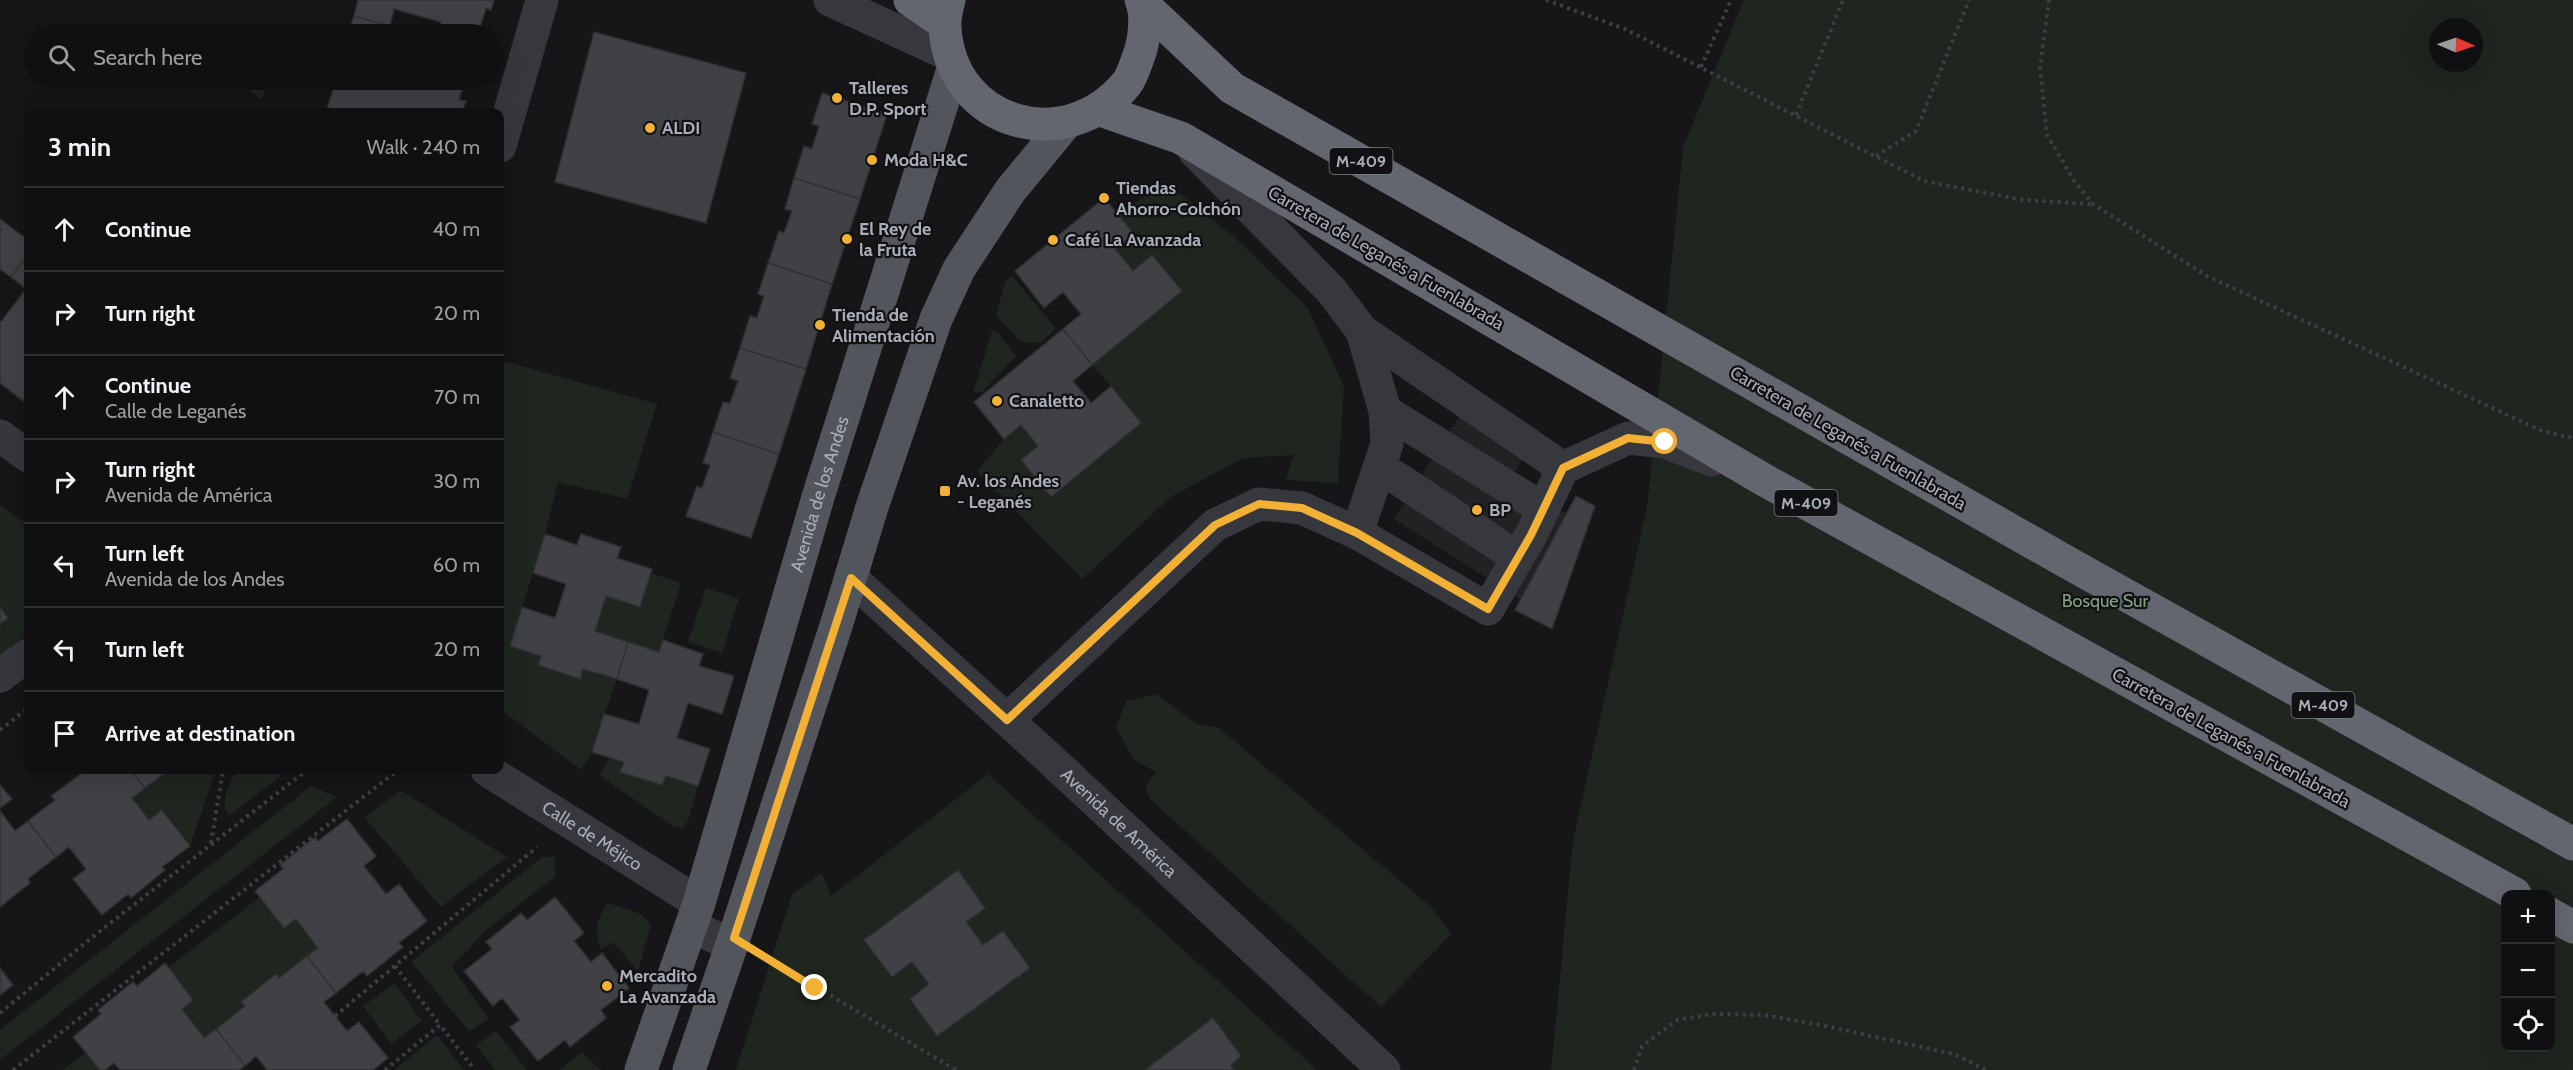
<!DOCTYPE html>
<meta charset="utf-8">
<style>
:root{--surface:#101012;--page:#1e1e20;--text:#f1f3f6;--muted:#9c9d9f;--line:#303032}
body{margin:0;font-family:Cabin,sans-serif;background:var(--page);color:var(--text)}
.controls{position:absolute;right:18px;bottom:18px;display:grid;overflow:hidden;border-radius:12px;box-shadow:0 6px 24px #0002}
.controls button{width:54px;height:54px;display:grid;place-items:center;padding:0;border:0;border-bottom:2px solid var(--line);background:var(--surface);color:var(--text);font:30px sans-serif}
.compass{position:absolute;left:2429px;top:18px;width:54px;height:54px;border-radius:50%;background:var(--surface);box-shadow:0 6px 24px #0002;rotate:92deg}
.stop{position:absolute;width:18px;height:18px;margin:-14px;border:4px solid #f2b134;border-radius:50%;background:#fff}
.stop.end{background:#f2b134;border-color:#fff;box-shadow:0 2px 6px #0008}
.list{margin:0;padding:0;list-style:none}
h2{display:flex;justify-content:space-between;align-items:center;height:78px;margin:0;padding:0 24px;font-size:26px}
h2 small{font-size:20px;font-weight:400;color:var(--muted)}
.list li{display:grid;grid-template-columns:39px 1fr auto;gap:18px;align-items:center;box-sizing:border-box;height:84px;padding:0 24px;border-top:2px solid var(--line)}
.list b{display:block;font-size:22px;white-space:nowrap}
.list p{margin:0;font-size:20px;white-space:nowrap;color:var(--muted)}
.list em{font-size:20px;font-style:normal;color:var(--muted)}
.icon{flex:none;width:33px;height:33px;fill:none;stroke:currentColor;stroke-width:2;stroke-linecap:round;stroke-linejoin:round}
.map{position:relative;flex:none;width:2573px;height:1070px;overflow:hidden}
.search{position:absolute;background:var(--surface);box-shadow:0 6px 24px #0002;left:24px;top:24px;width:480px;height:66px;display:flex;align-items:center;gap:15px;box-sizing:border-box;padding:0 21px;border-radius:33px;color:var(--muted);font-size:22px}
.panel{position:absolute;background:var(--surface);box-shadow:0 6px 24px #0002;left:24px;top:108px;width:480px;height:666px;border-radius:12px}
.map>svg:first-child{display:block}
</style>
<div class="map">
<svg width="2573" height="1070" viewBox="0 0 2573 1070">
<rect width="100%" height="100%" fill="#161618"/>
<path fill="#222225" d="M1476 390 1540 431 1512 476 1542 508 1567 512 1576 496 1595 506 1552 629 1515 610 1520 599 1394 519Z"/>
<path fill="#1e261f" fill-rule="evenodd" d="M1744 0H2573V1070H1551L1573 841 1647 507 1683 147ZM2438 27H2474V63H2438ZM2506 894H2550V1048H2506Z
M169 29 267 34H176Z
M235 80H268L262 100Z
M1165 182 1231 234 1308 308 1344 387 1338 483 1286 480 1294 455 1243 458 1171 497 1082 579 977 471 1004 439 1021 425 1038 446 1051 496 1111 386 1092 365 1152 256 1133 271 1115 249 1133 234 1118 215Z
M1012 276 1056 328 1041 343 1021 342 996 316 1005 281Z
M992 331 997 332 1016 356 982 392 973 393Z
M500 360 657 404 627 499 558 482 545 534 510 645 541 656 538 665 579 678 583 669 617 679 592 752 581 770 500 709Z
M0 505 28 525V633L0 656V624L8 617 0 607Z
M651 573 681 583 659 652 595 631 606 596 640 606Z
M706 588 739 599 722 653 688 642Z
M1156 694 1197 724 1219 728 1431 907 1451 934 1381 1007 1150 799 1145 788 1156 772 1133 759 1116 727 1126 701Z
M610 758 624 762 621 772 662 785 666 776 698 786 688 821 682 828 674 827 599 775Z
M169 770H216L190 846 163 810 149 820 132 798Z
M237 770H288L229 816C218 800 230 784 237 770Z
M988 774 1317 1070H1234L1231 1065 1241 1056 1213 1019 1145 1070H736L792 894 822 873 831 896ZM958 871 985 907 966 922 983 945 1003 931 1030 968 937 1036 910 999 929 984 912 962 892 977 865 939Z
M311 786 337 797 0 1060V1030Z
M400 790 507 857 441 907 365 818Z
M542 857H555V877L485 931 452 967 489 1019 469 1031 411 962Z
M260 897 284 928 296 919 318 948 279 978 275 974 242 1002 245 1006 204 1038 182 1009 193 1000 168 968Z
M608 903 641 914 651 925 638 971 614 943 601 949C593 931 597 918 608 903Z
M394 983 422 1021 391 1044 363 1006Z
M496 1031 527 1070H495L476 1045Z
M437 1035 464 1070H394Z
M582 1052 601 1070H559Z
M86 1053 100 1070H62Z"/>
<path fill="#404145" stroke="#303034" stroke-width="1.5" d="M358 0H494L491 10 486 8 478 34H437L441 22 394 9 390 26 354 16Z
M354 16 390 26 387 34H348Z
M594 32 746 73 706 223 555 182Z
M336 80H465L459 100 466 101 462 112H326Z
M822 93 887 114 860 199 794 178 804 146 812 149 819 126 812 124Z
M794 178 860 199 832 284 768 263 779 231 784 233 792 211 785 209Z
M1104 198 1134 234 1115 249 1133 271 1152 255 1182 291 1092 365 1063 329 1081 314 1063 292 1044 308 1015 271Z
M0 219 28 240V255L11 277 0 269Z
M28 255V398L26 396 23 401 0 383V323L26 289 11 277Z
M768 263 832 284 806 369 740 348 750 316 757 318 764 296 758 294Z
M1063 329 1092 365 1073 381 1091 403 1111 386 1141 423 1051 497 1021 460 1038 446 1021 425 1004 439 974 402Z
M740 348 806 369 779 454 713 432 723 402 730 403 738 381 730 378Z
M713 432 779 454 751 538 686 516 697 486 702 488 710 465 703 463Z
M1576 496 1595 506 1552 629 1515 610Z
M545 534 577 545 581 534 621 547 617 558 652 569 640 607 606 596 595 631 628 642 617 679 583 669 580 679 538 665 541 656 510 646 522 607 555 618 566 584 533 573Z
M0 607 8 618 0 624Z
M663 640 703 654 699 666 734 676 722 714 688 703 677 738 710 749 698 786 666 776 662 785 620 772 624 762 592 752 604 714 639 724 649 690 617 679 628 642 659 652Z
M86 770 88 774 94 770H130L145 788 132 798 149 820 162 810 190 846 162 867 165 870 131 898 128 894 102 915 73 879 86 869 69 847 56 857 28 821 55 800 51 796Z
M130 770H169L145 788Z
M0 785 12 799 0 808Z
M0 811 15 831 28 821 56 857 28 879 30 883 0 907Z
M347 819 376 856 364 866 386 894 399 884 427 921 399 943 403 947 367 976 363 971 336 993 307 956 318 948 296 919 284 928 255 891 283 869 280 865 315 837 318 841Z
M958 870 985 908 966 922 983 945 1003 931 1030 968 937 1036 910 999 929 984 912 962 892 977 864 940Z
M555 897 584 933 574 941 591 962 602 953 629 988 601 1010 606 1018 570 1047 565 1040 538 1061 510 1027 520 1020 502 998 493 1006 464 971 492 949 486 942 521 913 527 920Z
M307 956 336 993 324 1002 347 1031 359 1022 388 1058 373 1070H267L256 1056 245 1066 216 1029 245 1006 241 1002 276 974 279 978Z
M165 963 193 1000 182 1009 204 1038 216 1029 245 1066 239 1070H120L114 1063 105 1070H100L73 1037 101 1014 98 1010 133 982 137 986Z
M0 968 13 985 0 995Z
M1213 1018 1241 1056 1231 1065 1234 1070H1145Z"/>
<g fill="none" stroke-linecap="round" stroke-linejoin="round">
<path stroke="#3d3f44" stroke-width="4" stroke-dasharray="3 4.5" stroke-linecap="butt" d="M1546 0 1625 29 1924 181 2023 200 2092 204
M2049 0 2040 67 2047 135 2075 182 2093 204 2207 276 2542 431 2573 438
M1701 67 1731 0
M1796 115 1843 0
M1876 156 1916 131 1969 0
M0 730 28 708
M211 843 223 770
M766 957 956 1070
M395 966 440 1025
M0 1013 95 935 307 770
M335 1016 537 847
M13 1070 398 770
M385 1070 440 1025 475 1070
M1634 1070 1642 1046 1677 1020 1713 1014 1764 1015 1821 1025 1954 1054 1986 1070"/>
<g stroke="#37383d" stroke-width="33">
<path d="M830 0 950 55"/>
<path d="M500 146 542 0"/>
<path d="M1195 152 1331 290 1362 331 1385 411 1387 444 1357 533"/>
<path d="M1362 331 1563 468"/>
<path d="M1385 411 1542 508"/>
<path d="M0 436 28 456"/>
<path d="M1380 467 1517 557"/>
<path id="s1" d="M851 578 1048 757 1384 1070"/>
<path d="M0 676 28 655"/>
<path d="M1007 720 1215 525 1259 504 1302 508 1357 533 1488 609 1531 535 1563 468 1628 438 1665 442 1712 460"/>
<path id="s2" d="M487 770 699 903"/>
<path d="M691 926 732 945"/>
</g>
<g stroke="#53555c" stroke-width="33">
<path id="s3" d="M641 1070 699 903 819 494 954 66"/>
<path d="M689 1070 734 938 836 626 872 507 936 319 959 269 1010 191 1066 123"/>
</g>
<path stroke="#63666e" stroke-width="33" d="M910 0 945 24
M949 0C947 9 944 18 945 27 950 125 1066 158 1127 83 1132 76 1135 66 1138 58 1144 43 1148 16 1141 0
M1143 4 1232 88 2072 565 2573 844
M1100 110 1181 138 1766 481 2515 894
M2550 914 2573 927"/>
</g>
<g fill="none" stroke-linecap="round" stroke-linejoin="round">
<path stroke="#f2b134" stroke-width="8" d="M815 988 734 938 851 578 1007 720 1215 525 1259 504 1302 508 1357 533 1488 609 1531 535 1563 468 1628 438 1665 442"/>
</g>
<g fill="#f2b134" stroke="#111113" stroke-width="2">
<circle cx="837" cy="98" r="6"/>
<circle cx="650" cy="128" r="6"/>
<circle cx="872" cy="160" r="6"/>
<circle cx="1104" cy="198" r="6"/>
<circle cx="847" cy="239" r="6"/>
<circle cx="1053" cy="240" r="6"/>
<circle cx="820" cy="325" r="6"/>
<circle cx="997" cy="401" r="6"/>
<rect x="939" y="485" width="12" height="12" rx="3"/>
<circle cx="1477" cy="510" r="6"/>
<circle cx="607" cy="986" r="6"/>
</g>
<g text-anchor="middle" dominant-baseline="central" stroke-width="4.5" stroke-linejoin="round" paint-order="stroke">
<g fill="#111113" stroke="#7b7e86" stroke-width="1.5">
<rect x="1329.5" y="148" width="63" height="26" rx="4.5"/>
<rect x="1774.5" y="490" width="63" height="26" rx="4.5"/>
<rect x="2291.5" y="692" width="63" height="26" rx="4.5"/>
</g>
<g font-size="16" font-weight="bold" fill="#a8adb8">
<text x="1361" y="161">M-409</text>
<text x="1806" y="503">M-409</text>
<text x="2323" y="705">M-409</text>
</g>
<g font-size="18" font-weight="bold" fill="#a8adb8" stroke="#111113" text-anchor="start">
<text x="849" y="88">Talleres<tspan x="849" dy="21">D.P. Sport</tspan></text>
<text x="662" y="128">ALDI</text>
<text x="884" y="160">Moda H&amp;C</text>
<text x="1116" y="188">Tiendas<tspan x="1116" dy="21">Ahorro-Colchón</tspan></text>
<text x="859" y="229">El Rey de<tspan x="859" dy="21">la Fruta</tspan></text>
<text x="1065" y="240">Café La Avanzada</text>
<text x="832" y="315">Tienda de<tspan x="832" dy="21">Alimentación</tspan></text>
<text x="1009" y="401">Canaletto</text>
<text x="957" y="481">Av. los Andes<tspan x="957" dy="21">- Leganés</tspan></text>
<text x="1489" y="510">BP</text>
<text x="619" y="976">Mercadito<tspan x="619" dy="21">La Avanzada</tspan></text>
</g>
<g font-size="18" fill="#a8adb8" stroke="#111113">
<text transform="translate(1386 258) rotate(30)">Carretera de Leganés a Fuenlabrada</text>
<text transform="translate(1848 438) rotate(30)">Carretera de Leganés a Fuenlabrada</text>
<text stroke="none"><textPath href="#s3" startOffset="603">Avenida de los Andes</textPath></text>
<text transform="translate(2231 738) rotate(29)">Carretera de Leganés a Fuenlabrada</text>
<text stroke="none"><textPath href="#s1" startOffset="363">Avenida de América</textPath></text>
<text stroke="none"><textPath href="#s2" startOffset="124">Calle de Méjico</textPath></text>
</g>
<g font-size="18" fill="#7fa381" stroke="#111113">
<text x="2105" y="601">Bosque Sur</text>
</g>
</g>
</svg>
<div class="controls">
<button>+</button>
<button>−</button>
<button><svg class="icon" aria-label="locate" viewBox="0 0 24 24"><circle cx="12" cy="12" r="6"/><path d="M12 2v4M12 18v4M2 12h4M18 12h4"/></svg></button>
</div>
<svg class="compass" viewBox="-18 -18 36 36"><path d="M0-13l5 13h-10z" fill="#e53935"/><path d="M0 13l5-13h-10z" fill="#9c9d9f"/></svg>
<div class="stop" style="left:1665px;top:442px"></div>
<div class="stop end" style="left:815px;top:988px"></div>
<div class="search"><svg class="icon" aria-label="search" viewBox="0 0 24 24"><circle cx="10" cy="10" r="6"/><path d="M15 15l6 6"/></svg>Search here</div>
<section class="panel">
<h2>3 min<small>Walk · 240 m</small></h2>
<ul class="list">
<li><svg class="icon" aria-label="ahead" viewBox="0 0 24 24"><path d="M12 20V5M6 11l6-6 6 6"/></svg><div><b>Continue</b></div><em>40 m</em></li>
<li><svg class="icon" aria-label="right" viewBox="0 0 24 24"><path d="M7 20v-9h11M14 6l5 5-5 5"/></svg><div><b>Turn right</b></div><em>20 m</em></li>
<li><svg class="icon" aria-label="ahead" viewBox="0 0 24 24"><path d="M12 20V5M6 11l6-6 6 6"/></svg><div><b>Continue</b><p>Calle de Leganés</p></div><em>70 m</em></li>
<li><svg class="icon" aria-label="right" viewBox="0 0 24 24"><path d="M7 20v-9h11M14 6l5 5-5 5"/></svg><div><b>Turn right</b><p>Avenida de América</p></div><em>30 m</em></li>
<li><svg class="icon" aria-label="left" viewBox="0 0 24 24"><path d="M17 20v-9H6M10 6l-5 5 5 5"/></svg><div><b>Turn left</b><p>Avenida de los Andes</p></div><em>60 m</em></li>
<li><svg class="icon" aria-label="left" viewBox="0 0 24 24"><path d="M17 20v-9H6M10 6l-5 5 5 5"/></svg><div><b>Turn left</b></div><em>20 m</em></li>
<li><svg class="icon" aria-label="arrive" viewBox="0 0 24 24"><path d="M6 21V4h12l-3 4 3 4H6"/></svg><div><b>Arrive at destination</b></div></li>
</ul>
</section>
</div>
